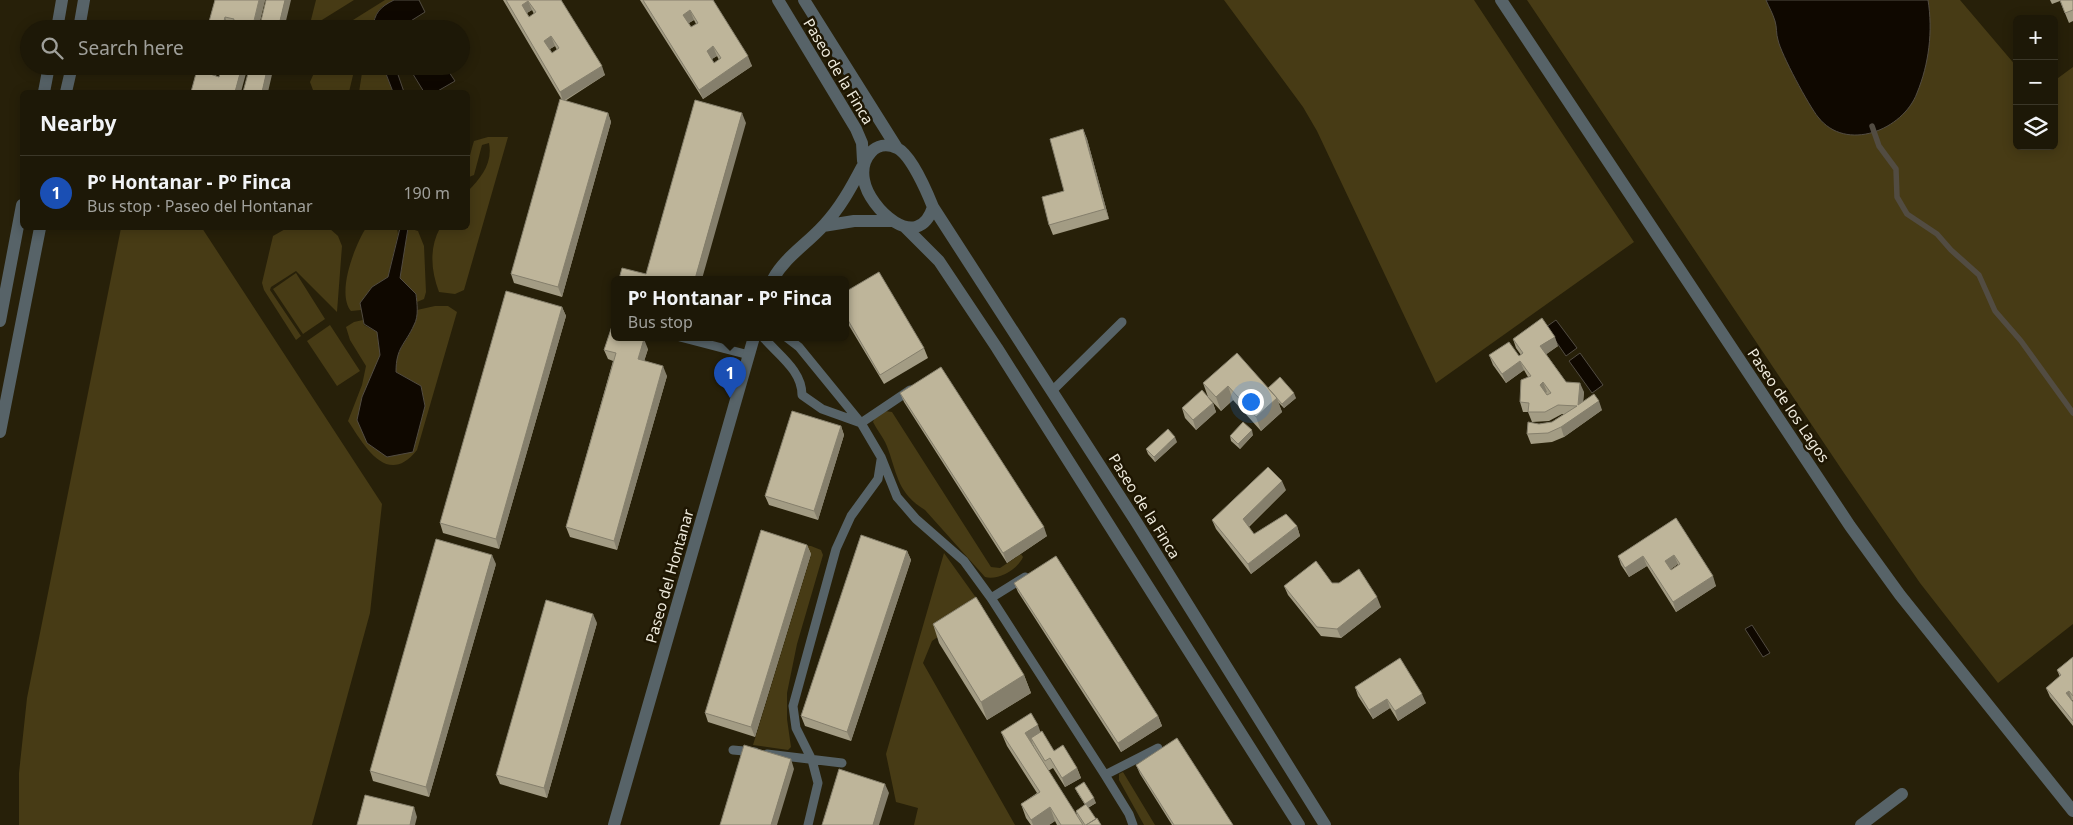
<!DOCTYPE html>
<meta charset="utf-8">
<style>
:root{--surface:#1d1807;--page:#2a2515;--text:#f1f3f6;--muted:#a0a09b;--line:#3b3728;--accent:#d93025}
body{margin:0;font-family:"Noto Sans",sans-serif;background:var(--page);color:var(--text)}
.controls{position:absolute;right:15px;top:15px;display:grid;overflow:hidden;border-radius:8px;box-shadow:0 2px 12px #0003}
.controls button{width:45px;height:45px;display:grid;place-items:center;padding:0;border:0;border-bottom:1px solid var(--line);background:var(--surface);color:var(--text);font:25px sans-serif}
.you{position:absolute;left:1250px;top:401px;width:18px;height:18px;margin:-12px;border:4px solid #fff;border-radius:50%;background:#1a73e8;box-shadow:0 0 0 8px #1a73e833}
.badge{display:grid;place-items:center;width:32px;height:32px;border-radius:50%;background:var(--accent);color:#fff;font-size:16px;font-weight:700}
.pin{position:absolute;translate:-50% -41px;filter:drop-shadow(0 1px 2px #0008)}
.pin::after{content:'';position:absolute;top:26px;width:18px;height:15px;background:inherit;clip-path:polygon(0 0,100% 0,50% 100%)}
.popup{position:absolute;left:611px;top:276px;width:238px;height:65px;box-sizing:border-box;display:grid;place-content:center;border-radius:8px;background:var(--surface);filter:drop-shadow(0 1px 4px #0005);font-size:16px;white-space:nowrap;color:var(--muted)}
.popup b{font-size:19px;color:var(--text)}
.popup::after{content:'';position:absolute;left:50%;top:100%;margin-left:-10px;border:10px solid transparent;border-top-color:var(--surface)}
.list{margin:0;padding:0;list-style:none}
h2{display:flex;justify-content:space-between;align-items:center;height:65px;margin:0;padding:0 20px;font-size:21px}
h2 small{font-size:16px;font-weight:400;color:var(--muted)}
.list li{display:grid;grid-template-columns:32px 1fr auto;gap:15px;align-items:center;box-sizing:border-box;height:75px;padding:0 20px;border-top:1px solid var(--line)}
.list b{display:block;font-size:19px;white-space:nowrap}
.list p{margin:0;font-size:16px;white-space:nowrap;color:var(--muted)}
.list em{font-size:16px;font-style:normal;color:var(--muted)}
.icon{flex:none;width:28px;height:28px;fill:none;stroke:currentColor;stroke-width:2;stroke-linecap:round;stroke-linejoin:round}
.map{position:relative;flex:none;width:2073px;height:825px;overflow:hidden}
.search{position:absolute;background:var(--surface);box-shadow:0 2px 12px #0003;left:20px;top:20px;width:450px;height:55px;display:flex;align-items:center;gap:12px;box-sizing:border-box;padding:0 18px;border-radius:28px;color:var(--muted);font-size:19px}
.panel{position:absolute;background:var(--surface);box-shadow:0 2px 12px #0003;left:20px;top:90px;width:450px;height:140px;border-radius:8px}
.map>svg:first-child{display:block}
</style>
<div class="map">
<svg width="2073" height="825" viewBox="0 0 2073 825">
<rect width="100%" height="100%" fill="#272009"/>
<path fill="#473b15" d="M316 0H354L309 28Z
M385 0H394C379 8 375 11 373 29H347L353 20Z
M1224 0H1474L1634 242 1436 383 1317 131 1303 107Z
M1527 0H1960L2017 67V146H2054V81L2073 67V624L1998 683 1920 583 1844 473Z
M317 66H352L354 71 349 92H320L313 90 310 82Z
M366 66H383L393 92H359L362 73Z
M488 137H508L464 290 455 294 439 292C431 271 429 248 440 228H468V191C481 178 493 163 489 143L482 145 474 175 469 177C466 168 471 151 474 141Z
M121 228H202L382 504 370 613 312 825H19V773L27 698Z
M287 228H329L338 236 342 246 337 312 296 271 271 287 270 290 301 336 296 340 264 290 262 283 273 236Z
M366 228H397L398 234 388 277 372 287 360 303 361 310 351 311C336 293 355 245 366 228Z
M408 228 418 231 424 246 426 292 424 299 417 302 416 294 400 278Z
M296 273 325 319 303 334 273 289Z
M435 306H448L457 312 417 450C387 488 364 445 348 421L362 385 366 366 350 340 346 327 354 322 363 320 364 325 377 332 380 355 372 376 413 452 425 406 421 386 396 372C396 347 406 345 414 325 416 321 416 314 417 310Z
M330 325 360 371 337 386 307 341Z
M885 411 892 412 991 567 1000 568 1021 554 1023 557C1018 569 998 581 985 577L925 510C898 493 898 477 888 449 885 439 878 432 873 422L875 417Z
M799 545 811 546 821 550 823 555 797 644 787 693V719L791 747 788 750 753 745 811 555Z
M944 553 982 606 932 641 923 663 1015 825H914L918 808 896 802 886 754Z
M1123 772 1155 825H1144L1119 780V774Z"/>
<path fill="#0f0800" stroke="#524c42" d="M394 0H419L425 12 398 29H373C374 13 380 7 394 0Z
M1766 0H1928C1933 31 1929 64 1917 93 1903 130 1846 153 1818 117 1809 106 1781 54 1778 40 1776 34 1777 27 1775 21 1773 14 1769 7 1766 0Z
M383 66H395L404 92H393Z
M408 66H445L455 81 436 92H424Z
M400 228H408L400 278 416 294C417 304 419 316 414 325 405 345 396 347 396 372L421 386 425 406 413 452 387 457 367 443 357 420 362 397 380 355 377 332 364 324 360 303 372 287 388 277Z
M1556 320 1577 348 1566 356 1546 327Z
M1580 353 1603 385 1592 393 1569 361Z
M1752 625 1770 653 1763 657 1745 629Z"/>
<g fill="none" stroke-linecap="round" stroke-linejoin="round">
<path stroke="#524c42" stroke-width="5.5" d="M1872 126 1879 146 1896 169 1897 197 1907 214 1937 234 1951 250 1979 275 1995 311 2021 341 2073 413"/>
<path stroke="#576368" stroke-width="9" d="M680 337 749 355
M763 337C778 355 802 370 802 395L822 409 861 423 799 347 786 337
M910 390 861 423 881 457 897 497 916 519 964 561 991 598 1105 775 1129 814 1133 825
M1052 391 1122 322
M991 598 1025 577
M733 750 755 752
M767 754 842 763
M1105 775 1158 748
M808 825 818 783 812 760 796 728 793 706 836 549 851 516 878 479 881 460"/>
<path stroke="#576368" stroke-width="12" d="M778 0 856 129 862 143 863 161
M804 0 897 148
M1501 0 1850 526 1900 595 2073 811
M57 29 62 0
M79 29 84 0
M44 92 49 66
M66 92 72 66
M933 207C918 254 869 209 864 180 860 159 875 138 897 148 911 155 927 192 933 207L1135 520 1325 825
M823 226 854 221H892
M905 227 939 261 997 348 1299 825
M773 279C785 257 807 244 824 225 840 208 851 188 862 167
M0 321 22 205
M0 432 40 228
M614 825 754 337
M1861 825 1902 794"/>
</g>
<path fill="#a39c84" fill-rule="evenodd" d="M215 0H265L258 29 232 27 228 26V29H207Z
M503 0H561L605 75 565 101 608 113 611 122 562 297 514 283 511 274 562 100ZM532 10 534 14 529 17 527 13ZM555 46 557 50 552 53 550 49Z
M640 0H713L752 66 703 99ZM694 20 696 24 691 27 689 23ZM717 56 719 60 714 63 712 59Z
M2050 0H2073V21L2069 23 2060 1 2052 4Z
M1083 129 1087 139 1109 219 1053 235 1049 225 1064 191Z
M845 292 924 348 928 358 884 384 845 319Z
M562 307 566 316 499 549 443 533 440 523Z
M1513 339 1558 346 1546 354 1566 382 1584 392 1583 402 1602 410 1564 437 1552 442 1531 444 1527 434 1539 424 1552 422 1564 414H1562L1549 421 1532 422 1528 412H1523L1520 402 1528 377 1524 370 1506 383 1493 365 1489 355 1519 356 1521 355 1516 348Z
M648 349 644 361 667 376 617 550 570 537 566 527 613 361 608 359 604 350Z
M1203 383 1268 388 1296 398 1284 408 1278 402 1282 412 1261 431 1233 400 1221 411 1208 397Z
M900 393 1047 536 1007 563 904 402Z
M1213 403 1216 412 1196 430 1185 418 1182 408Z
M841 426 844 435 818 520 769 505 765 496Z
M1253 435 1240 449 1231 441 1230 436Z
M1177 442 1155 462 1148 454 1146 449Z
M1286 490 1249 527 1254 534 1297 526 1300 536 1251 574 1216 529 1212 520Z
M1676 518 1716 586 1676 612 1647 566 1629 577 1621 565 1618 556ZM1678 564V565L1671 570V569Z
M807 545 811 554 755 737 708 722 705 713Z
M907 551 911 560 851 741 805 726 801 716Z
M496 564 429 797 373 781 370 771Z
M1014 583 1158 716 1162 726 1121 752 1018 592Z
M1332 583 1381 607 1341 638 1321 636 1288 595 1284 586Z
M597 623 547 798 500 784 496 775Z
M933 624 1024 675 1031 693 987 720 939 643Z
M2073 657V701L2072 700V701L2073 702V726L2050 697 2046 688 2060 677 2057 670Z
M1355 687 1426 703 1398 721 1390 708 1373 719 1358 696Z
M1001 732H1041L1054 751 1077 768 1081 778 1065 787 1053 768 1048 771 1077 816 1076 811 1085 805 1077 792 1075 788 1096 803 1088 808 1096 819 1101 825H1057L1055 821 1049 825H1031L1026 818 1021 804 1037 793 1007 746ZM1033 745 1034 748 1045 765 1032 746Z
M1136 765 1233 825H1172L1140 774Z"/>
<path fill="#857f6c" d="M259 0H265L258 29H252Z
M285 0H291L284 29H278Z
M528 1 532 10 525 14 522 5Z
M690 10 694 20 687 24 683 15Z
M225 17 228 26V29H222Z
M551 36 555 46 548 50 544 41Z
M713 46 717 56 710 60 707 51Z
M748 56 752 66 703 99 699 90Z
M212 66H217L218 68 214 84 210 74Z
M242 66H248L241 92H235Z
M268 66H274L268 92H262Z
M602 66 605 75 563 101 560 92Z
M608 113 611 122 562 297 558 287Z
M742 113 746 123 702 279H695Z
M1083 129 1087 139 1109 219 1105 209Z
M562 307 566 316 499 549 496 539Z
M1555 337 1558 346 1544 356 1540 346Z
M644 339 648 349 642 368 638 359Z
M1520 361 1524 370 1506 383 1502 374Z
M663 366 667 376 617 550 614 541Z
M1543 382 1547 392 1543 395 1540 385Z
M1580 383 1584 392 1582 412 1599 401 1602 410 1564 437 1561 427 1578 405Z
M1228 386 1233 400 1221 411 1216 397Z
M1294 393 1296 398 1284 408 1282 404Z
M1277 398 1282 412 1261 431 1256 417Z
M1213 403 1216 412 1196 430 1193 420Z
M841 426 844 435 818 520 814 511Z
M1252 430 1253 435 1240 449 1238 444Z
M1175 437 1177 442 1155 462 1154 457Z
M1282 481 1286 490 1247 528 1243 519Z
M1297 526 1300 536 1251 574 1248 564Z
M1044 527 1047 536 1007 563 1003 553Z
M807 545 811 554 755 737 751 727Z
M907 551 911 560 851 741 847 732Z
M492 555 496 564 429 797 426 787Z
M1674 555 1678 564 1669 570 1665 561Z
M1643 556 1647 566 1629 577 1625 568Z
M1713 576 1716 586 1676 612 1673 602Z
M1377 597 1381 607 1341 638 1337 629Z
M593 614 597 623 547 798 544 788Z
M1024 675 1031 693 987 720 981 702Z
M2069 691 2072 700 2069 703 2066 693Z
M1422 694 1426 703 1398 721 1395 711Z
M1387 699 1390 708 1373 719 1369 710Z
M1158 716 1162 726 1121 752 1118 743Z
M1038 725 1043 739 1031 738 1033 745 1030 747 1025 733Z
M791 759 794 769 777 825H771Z
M1077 768 1081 778 1065 787 1062 778Z
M885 784 889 793 879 825H873Z
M1094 798 1096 803 1087 808 1085 804Z
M414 807 417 817 415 825H410Z
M1050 807 1055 821 1049 825H1033L1031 820Z"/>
<path fill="#beb59a" stroke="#857f6c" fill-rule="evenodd" d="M215 0H259L252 29H232L234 19 225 17 222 29H207Z
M266 0H285L278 29H259Z
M506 0H561L602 66 560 92ZM528 1 536 12 529 17 522 5ZM551 36 559 48 552 53 544 41Z
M643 0H713L748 56 699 90ZM690 10 698 23 691 27 683 15ZM713 46 721 58 714 63 707 51Z
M2060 0H2073V10L2065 13Z
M198 66H212L210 74 219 77 222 66H242L235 92H191Z
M250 66H268L262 92H243Z
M560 99 608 113 558 287 511 274Z
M695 100 742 113 695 279H663L658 278V279H619L622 268 646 274Z
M1083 129 1105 209 1049 225 1042 197 1064 191 1050 139Z
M879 272 924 348 880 375 845 315V292Z
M506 291 562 307 496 539 440 523Z
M1542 318 1555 337 1540 346 1566 382 1580 383 1578 405 1594 394 1599 401 1561 427 1548 433 1527 434 1528 422 1539 424 1552 422 1577 406 1558 405 1545 412H1528L1529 403 1520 402 1521 380 1531 376 1520 361 1502 374 1489 355 1509 342 1519 356 1523 353 1513 339ZM1543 382 1551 393 1547 395 1540 385Z
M614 320 615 321V337H635L644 339 638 359 663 366 614 541 566 527 616 353 604 350Z
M1237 353 1277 398 1256 417 1228 386 1216 397 1203 383Z
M941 367 1044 527 1003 553 900 393Z
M1280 377 1294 393 1282 404 1268 388Z
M1202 390 1213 403 1193 420 1182 408Z
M792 411 841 426 814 511 765 496Z
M1243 422 1252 430 1238 444 1230 436Z
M1168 429 1175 437 1154 457 1146 449Z
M1268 467 1282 481 1243 519 1254 534 1286 514 1297 526 1248 564 1212 520Z
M1676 518 1713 576 1673 602 1643 556 1625 568 1618 556ZM1674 555 1680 564 1671 570 1665 561Z
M761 530 807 545 751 727 705 713Z
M861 535 907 551 847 732 801 716Z
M436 539 492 555 426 787 370 771Z
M1056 556 1158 716 1118 743 1014 583Z
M1316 561 1332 583H1339L1359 569 1377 597 1337 629 1317 627 1284 586Z
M976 597 1024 675 981 702 933 624Z
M546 600 593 614 544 788 496 775Z
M2073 657V696L2069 691 2066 693 2073 702V721L2046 688 2061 675 2057 670Z
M1400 658 1422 694 1395 711 1387 699 1369 710 1355 687Z
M1031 713 1038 725 1025 733 1083 825H1061L1050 807 1031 820 1021 804 1040 792 1001 732Z
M1042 731 1054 751 1063 745 1077 768 1062 778 1050 758 1045 761 1031 738Z
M1177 738 1233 825H1174L1136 765Z
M744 745 791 759 771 825H720Z
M839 769 885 784 873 825H822Z
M1084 782 1094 798 1085 804 1075 788Z
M365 795 414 807 410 825H357Z
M1086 804 1096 819 1086 825H1085L1076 811Z
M1097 818 1101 825H1086Z"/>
<g text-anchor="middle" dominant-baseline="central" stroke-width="5" stroke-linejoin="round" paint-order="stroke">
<g font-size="15" fill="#eeeadc" stroke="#1e1602">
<text transform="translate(839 71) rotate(59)">Paseo de la Finca</text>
<text transform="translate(1789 405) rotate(56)">Paseo de los Lagos</text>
<text transform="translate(1145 506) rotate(58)">Paseo de la Finca</text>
<text transform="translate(669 576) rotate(-74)">Paseo del Hontanar</text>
</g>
</g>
</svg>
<div class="controls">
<button>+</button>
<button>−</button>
<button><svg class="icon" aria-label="layers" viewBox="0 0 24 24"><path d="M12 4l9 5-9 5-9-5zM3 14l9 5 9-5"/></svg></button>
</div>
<div class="you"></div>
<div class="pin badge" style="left:730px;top:398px;background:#1a4fb4">1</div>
<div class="popup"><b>Pº Hontanar - Pº Finca</b>Bus stop</div>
<div class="search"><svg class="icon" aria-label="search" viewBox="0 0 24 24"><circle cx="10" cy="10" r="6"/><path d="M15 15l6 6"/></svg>Search here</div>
<section class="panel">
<h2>Nearby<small></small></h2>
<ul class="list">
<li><span class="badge" style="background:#1a4fb4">1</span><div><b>Pº Hontanar - Pº Finca</b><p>Bus stop · Paseo del Hontanar</p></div><em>190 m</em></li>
</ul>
</section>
</div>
